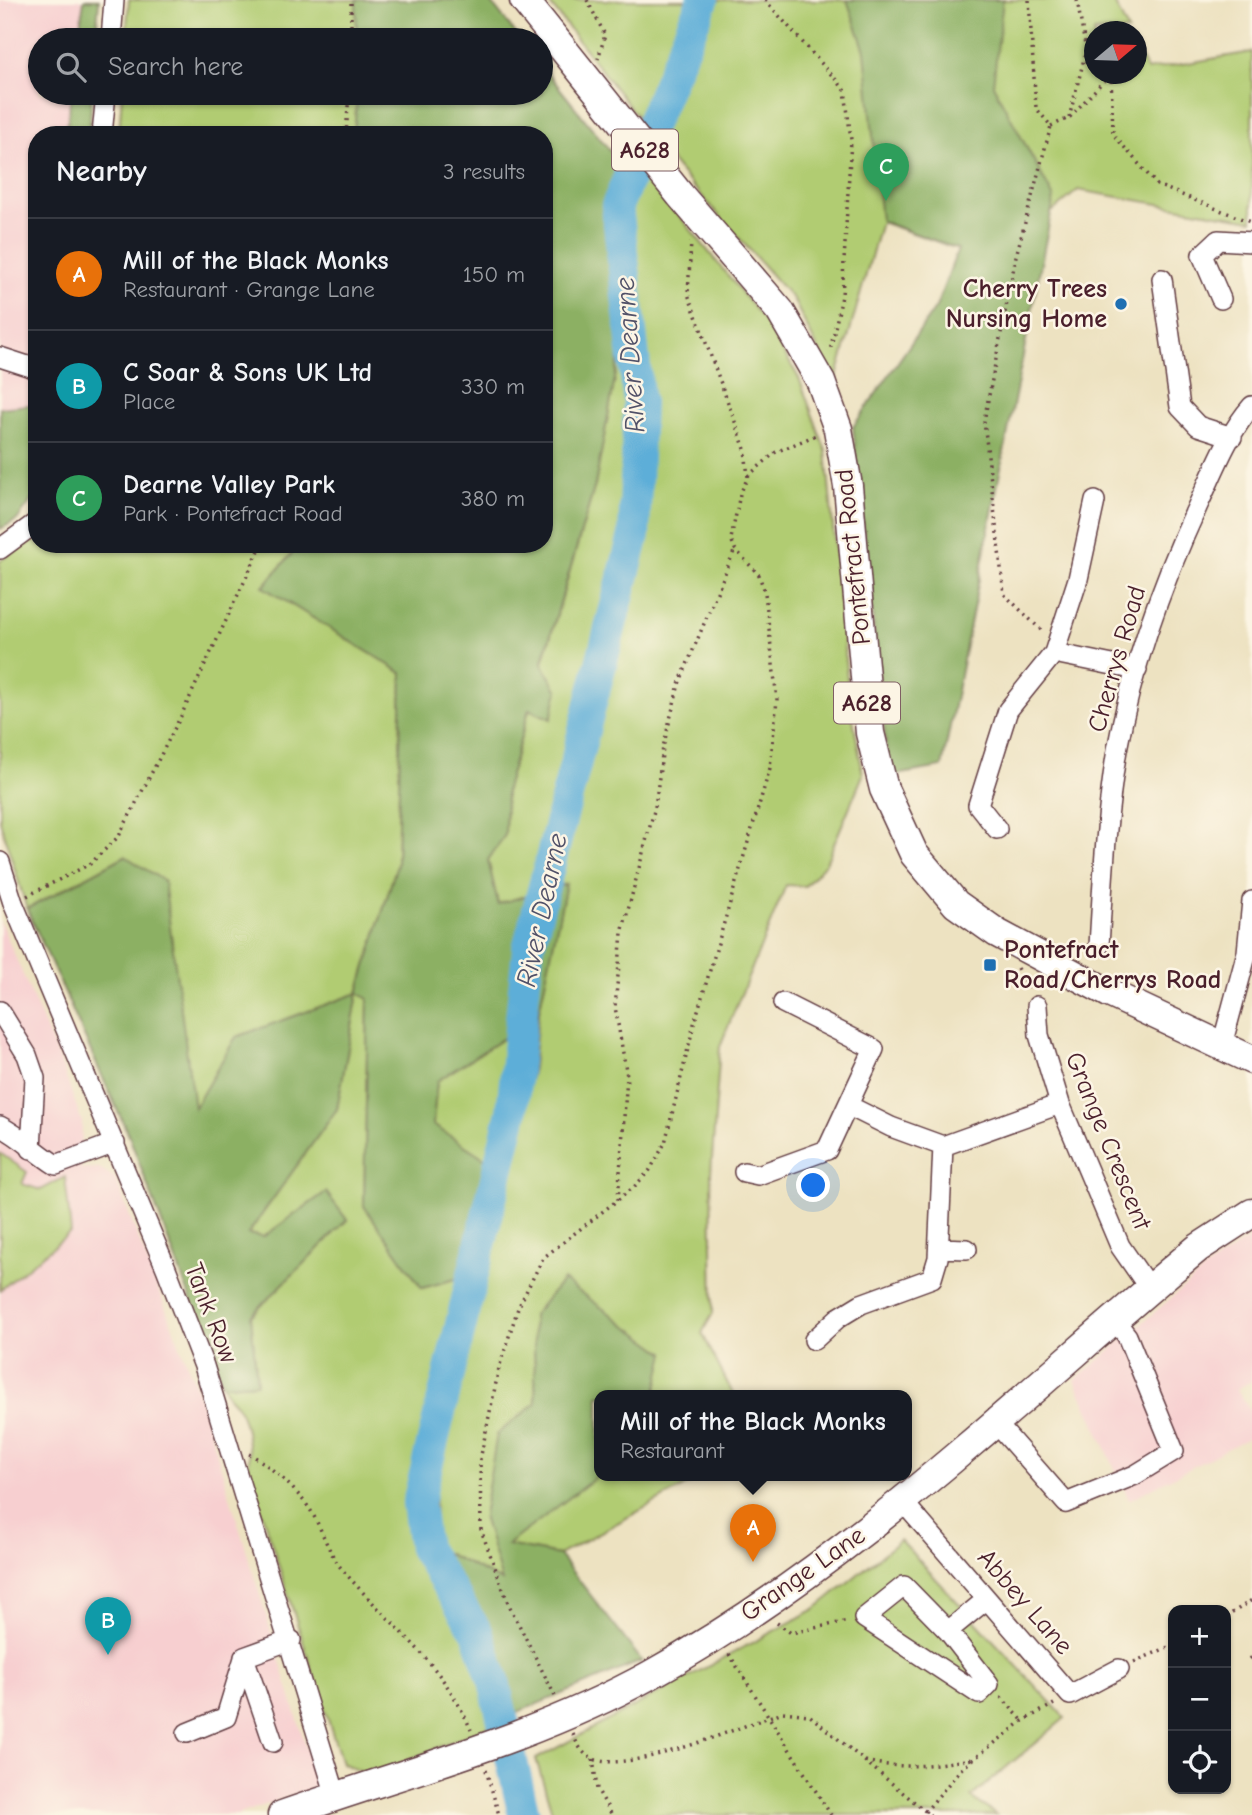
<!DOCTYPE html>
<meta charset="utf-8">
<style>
:root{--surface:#171b24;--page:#242831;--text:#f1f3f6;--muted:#9ea1a6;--line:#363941;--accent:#1f6fb2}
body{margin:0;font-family:"Comic Neue",sans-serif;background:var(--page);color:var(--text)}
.controls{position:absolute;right:21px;bottom:21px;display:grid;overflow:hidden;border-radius:14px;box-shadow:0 2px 5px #0004}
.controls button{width:63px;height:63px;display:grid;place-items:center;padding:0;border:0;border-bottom:2px solid var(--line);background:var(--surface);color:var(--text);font:35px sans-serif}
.compass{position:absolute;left:1084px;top:21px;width:63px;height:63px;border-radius:50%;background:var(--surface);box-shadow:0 2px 5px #0004;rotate:71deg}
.you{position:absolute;left:814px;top:1186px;width:24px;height:24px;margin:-18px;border:5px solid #fff;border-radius:50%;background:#1a73e8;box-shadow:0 0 0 10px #1a73e833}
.badge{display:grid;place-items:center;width:46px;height:46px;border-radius:50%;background:var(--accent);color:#fff;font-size:23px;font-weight:700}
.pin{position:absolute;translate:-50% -58px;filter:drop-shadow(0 2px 4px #0008)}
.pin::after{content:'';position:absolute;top:37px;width:24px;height:21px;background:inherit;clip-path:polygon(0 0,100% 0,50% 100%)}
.popup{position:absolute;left:594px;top:1390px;width:318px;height:91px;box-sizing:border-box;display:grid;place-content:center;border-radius:14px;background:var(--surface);filter:drop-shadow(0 2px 5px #0005);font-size:23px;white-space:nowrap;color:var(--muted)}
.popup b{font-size:26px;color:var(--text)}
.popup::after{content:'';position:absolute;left:50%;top:100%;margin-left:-14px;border:14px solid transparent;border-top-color:var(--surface)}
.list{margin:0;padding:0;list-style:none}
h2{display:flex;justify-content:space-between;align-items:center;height:91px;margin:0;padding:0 28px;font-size:30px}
h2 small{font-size:23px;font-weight:400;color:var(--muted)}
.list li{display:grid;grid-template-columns:46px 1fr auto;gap:21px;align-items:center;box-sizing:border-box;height:112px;padding:0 28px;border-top:2px solid var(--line)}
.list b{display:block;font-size:26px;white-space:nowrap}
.list p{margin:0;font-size:23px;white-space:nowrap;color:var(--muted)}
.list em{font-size:23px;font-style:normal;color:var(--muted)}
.icon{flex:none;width:38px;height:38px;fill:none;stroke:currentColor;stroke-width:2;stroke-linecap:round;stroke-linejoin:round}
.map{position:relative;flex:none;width:1252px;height:1815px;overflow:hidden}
.search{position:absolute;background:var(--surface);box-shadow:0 2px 5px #0004;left:28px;top:28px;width:525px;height:77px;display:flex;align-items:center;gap:18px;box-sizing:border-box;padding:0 24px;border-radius:38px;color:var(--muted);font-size:26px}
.panel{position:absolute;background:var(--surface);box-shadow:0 2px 5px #0004;left:28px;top:126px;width:525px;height:427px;border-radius:28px}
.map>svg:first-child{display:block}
</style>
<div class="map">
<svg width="1252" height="1815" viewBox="0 0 1252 1815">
<rect width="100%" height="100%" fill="#fcf5e5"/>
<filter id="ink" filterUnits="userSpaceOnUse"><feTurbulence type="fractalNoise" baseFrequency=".0143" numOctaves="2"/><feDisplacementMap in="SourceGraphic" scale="14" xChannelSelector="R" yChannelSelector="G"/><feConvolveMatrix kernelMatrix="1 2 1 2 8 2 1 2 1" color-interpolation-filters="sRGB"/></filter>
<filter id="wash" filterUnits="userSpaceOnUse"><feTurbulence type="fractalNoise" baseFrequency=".00686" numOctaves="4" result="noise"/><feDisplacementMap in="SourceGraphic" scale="28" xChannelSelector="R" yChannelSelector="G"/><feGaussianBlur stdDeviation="1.57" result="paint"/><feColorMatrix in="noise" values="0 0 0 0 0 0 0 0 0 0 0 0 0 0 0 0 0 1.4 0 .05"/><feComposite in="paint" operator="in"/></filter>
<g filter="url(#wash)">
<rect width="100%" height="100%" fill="#ede2c1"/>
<path fill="#f7cfd0" d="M0 0H84L78 40H40V93H71L66 135H37V404L0 408Z
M0 921 62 1066 82 1122 81 1169 99 1168 115 1178 198 1392 318 1786 237 1815H0Z
M1252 1236V1381L1237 1389 1252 1414V1436L1129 1500 1075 1380 1210 1265Z"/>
<path fill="#b1cc72" stroke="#7e764e" stroke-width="2" d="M129 0H356L357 40H126Z
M547 0H1113L1128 31 1094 32V74H1136L1137 49 1147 70 1252 52V220L1078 190 1052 212 958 249 881 222 835 383 793 299 677 168Z
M122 93H357L354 135H119Z
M626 150 764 320 799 378 826 451 848 690 863 775 826 863 805 886 786 885 720 1046 711 1173 713 1313 702 1333 734 1396H655L665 1352 533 1315 536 1403 483 1516 503 1582 434 1547 435 1483 533 1068 538 1016 566 884 498 904 488 860 505 835 506 789 595 485 622 341 607 203Z
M37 536V544H300L263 587 402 673 397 864 358 993 368 999 364 1206 422 1288 463 1277 412 1504 417 1554 468 1638 491 1688 494 1724 397 1765 366 1774 342 1763 248 1470C251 1453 246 1417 235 1403 229 1396 226 1395 223 1385L257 1383 251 1316 347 1220 326 1193 263 1237 248 1234 337 1109 358 993 236 1038 194 1109 125 856 27 909 0 821V561Z
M513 1032 504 1109 492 1163 432 1125 437 1081Z
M0 1153 27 1172 22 1184 41 1190 65 1177 71 1232 0 1290Z
M599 1475 703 1476 559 1555 506 1545Z
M900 1540 1065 1718 971 1797 996 1815H553L536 1759 815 1609Z"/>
<path fill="#8cb064" stroke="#6b6848" stroke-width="2" d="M84 0H99L96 40H78Z
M356 0H489L521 40H357Z
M847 0H1003L993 85 1054 198 942 767 889 776 853 427 936 307 958 249 881 221 865 51Z
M541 65 620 163 607 203 622 341 595 485 542 664 558 691 551 719 529 709 506 789 505 835 488 860 498 904 566 884 538 1016 437 1081 433 1125 492 1163 463 1277 422 1288 364 1206 368 999 358 993 337 1109 248 1234 263 1237 326 1192 347 1220 251 1316 257 1383 223 1385 129 1136 27 909 125 856 164 881 194 1108 236 1037 358 993 397 864 402 673 263 587 300 544H544V135H354L357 93H541Z
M71 93H92L89 135H66Z
M37 404V493L17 520 0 529V408Z
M563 1280 665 1353 655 1396H599V1475L507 1545 559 1555 642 1661 513 1714 490 1634 434 1547 502 1581 483 1516 497 1434 536 1403 533 1315Z"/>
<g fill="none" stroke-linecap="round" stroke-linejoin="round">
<path stroke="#5daed8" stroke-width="32" d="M524 1815 494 1681 477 1632 424 1548 418 1503 512 1112 528 949 634 535 639 403 617 206 703 0"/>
</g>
</g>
<g filter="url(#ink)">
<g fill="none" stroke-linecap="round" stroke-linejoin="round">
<defs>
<path id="minor" d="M111 40 114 0
M102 135 106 93
M1162 279 1180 407 1198 426 1232 437
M1221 299 1202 255 1218 240 1252 242
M0 357 37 369
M0 549 37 522
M1054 653 1137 670
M997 829 978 805 1008 710 1054 653 1078 579 1095 501
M0 862 13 903 166 1268 204 1366 336 1796
M1099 946C1103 881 1106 815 1117 750 1132 666 1163 581 1199 503 1214 471 1228 433 1252 406
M1037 1006 1039 1035 1060 1104 1120 1246 1149 1288
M0 1011 27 1055 35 1078 31 1149
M1222 1045 1247 952 1252 901
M849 1106 891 1127 943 1146
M0 1126C20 1136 37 1153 56 1165L115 1143
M943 1146 1060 1104
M744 1172 758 1175 827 1150 874 1049 783 1003
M939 1248 967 1249
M814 1340 838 1318 861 1304 932 1278 938 1258 943 1146
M996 1423 1066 1503 1135 1475 1174 1451 1127 1336 1113 1318
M903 1502 1070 1695 1119 1669
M948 1631 989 1684 979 1694 864 1618 904 1586 948 1631 987 1599
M187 1733 226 1717 244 1658
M273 1742 244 1657 291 1640"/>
<path id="highway" d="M524 0 680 195 780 311 821 382 838 429 848 486 870 733 884 789 914 854 956 904 997 933 1109 993 1252 1060
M282 1815C407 1771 534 1739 650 1675 855 1562 1020 1396 1198 1248L1252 1213"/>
</defs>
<use href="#minor" stroke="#623c42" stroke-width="22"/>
<use href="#highway" stroke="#623c42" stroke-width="31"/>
<path stroke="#623c42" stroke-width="3.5" stroke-dasharray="2 5" stroke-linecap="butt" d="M587 0 605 35 598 59
M765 0 845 90 851 140 842 296 830 351
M1029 0 1036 108 1051 126 1016 256 984 421 1004 594 1043 632
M351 40V0
M1111 74 1113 134 1157 185 1250 222
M1069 118 1086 51 1077 0
M1051 126 1069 118 1110 74
M346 135 349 93
M748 476 776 452 816 435
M27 896 90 864 119 836 181 716 262 544
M1017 968 1030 992
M618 1200 627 1076 615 1007 622 933 655 807 663 747 679 684 735 549
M249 1454C267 1462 300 1493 311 1511 322 1529 328 1552 341 1568 389 1625 441 1659 471 1730
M1226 1617 1252 1600
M777 1623 791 1633 848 1621
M729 1654 831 1815
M1250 1659 1252 1657
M1134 1662 1173 1645
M555 1696 509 1605 481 1530 480 1460 499 1368 518 1308 543 1258 633 1188 650 1170 665 1143 694 1024 770 768 777 700 765 593 759 575 735 549 731 539 740 494 748 477 745 449 688 294 691 242
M1001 1697 1023 1721
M573 1734C577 1744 582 1754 593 1759 632 1774 741 1726 783 1712L809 1715 930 1815
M593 1759 597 1789 612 1815
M865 1761C902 1770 935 1765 972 1759
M486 1770 499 1815
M925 1812 961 1769 1023 1721 1054 1704"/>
<use href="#minor" stroke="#fff" stroke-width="19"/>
<use href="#highway" stroke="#fff" stroke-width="28"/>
</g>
</g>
<g fill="#1f6fb2" stroke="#fcf5e5" stroke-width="2.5">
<circle cx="1121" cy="304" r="7"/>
<rect x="983" y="958" width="14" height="14" rx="3.5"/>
</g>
<g text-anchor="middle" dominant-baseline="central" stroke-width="5" stroke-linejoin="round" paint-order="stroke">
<g fill="#fcf5e5" stroke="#7f5f63" stroke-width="2">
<rect x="612" y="129.5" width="66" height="41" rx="5"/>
<rect x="834" y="682.5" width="66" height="41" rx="5"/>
</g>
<g font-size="24" font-weight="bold" fill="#4a1f2b">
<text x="645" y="150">A628</text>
<text x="867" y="703">A628</text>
</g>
<g font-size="26" font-weight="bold" fill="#4a1f2b" stroke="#fcf5e5" text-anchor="end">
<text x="1107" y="289">Cherry Trees<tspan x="1107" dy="30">Nursing Home</tspan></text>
<text x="1004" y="950" text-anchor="start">Pontefract<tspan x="1004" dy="30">Road/Cherrys Road</tspan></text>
</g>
<g font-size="26" fill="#4a1f2b" stroke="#fcf5e5">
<text transform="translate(853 557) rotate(-96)">Pontefract Road</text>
<text transform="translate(1117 659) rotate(-74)">Cherrys Road</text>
<text transform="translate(1108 1141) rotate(68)">Grange Crescent</text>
<text transform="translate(211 1313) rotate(69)">Tank Row</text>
<text transform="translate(803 1574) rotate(-35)">Grange Lane</text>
<text transform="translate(1025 1602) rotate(49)">Abbey Lane</text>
</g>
<g font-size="28" font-style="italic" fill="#515168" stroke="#fcf5e5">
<text transform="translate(630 355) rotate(-94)">River Dearne</text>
<text transform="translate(542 910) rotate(-78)">River Dearne</text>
</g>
</g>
</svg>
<div class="controls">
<button>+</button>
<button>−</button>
<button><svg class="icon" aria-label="locate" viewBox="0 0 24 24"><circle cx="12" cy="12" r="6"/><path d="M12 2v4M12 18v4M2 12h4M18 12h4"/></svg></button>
</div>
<svg class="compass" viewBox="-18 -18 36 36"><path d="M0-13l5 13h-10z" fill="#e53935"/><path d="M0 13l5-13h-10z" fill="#9ea1a6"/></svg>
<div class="you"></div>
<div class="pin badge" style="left:753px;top:1562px;background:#e8710a">A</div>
<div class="popup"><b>Mill of the Black Monks</b>Restaurant</div>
<div class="pin badge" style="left:108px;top:1655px;background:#0f9aa8">B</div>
<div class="pin badge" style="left:886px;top:201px;background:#2e9e5b">C</div>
<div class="search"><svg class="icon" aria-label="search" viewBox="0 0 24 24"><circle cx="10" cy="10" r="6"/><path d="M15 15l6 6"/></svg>Search here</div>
<section class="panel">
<h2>Nearby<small>3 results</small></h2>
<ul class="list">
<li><span class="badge" style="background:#e8710a">A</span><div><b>Mill of the Black Monks</b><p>Restaurant · Grange Lane</p></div><em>150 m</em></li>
<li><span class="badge" style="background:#0f9aa8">B</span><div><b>C Soar &amp; Sons UK Ltd</b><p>Place</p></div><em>330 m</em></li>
<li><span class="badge" style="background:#2e9e5b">C</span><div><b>Dearne Valley Park</b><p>Park · Pontefract Road</p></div><em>380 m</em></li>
</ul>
</section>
</div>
